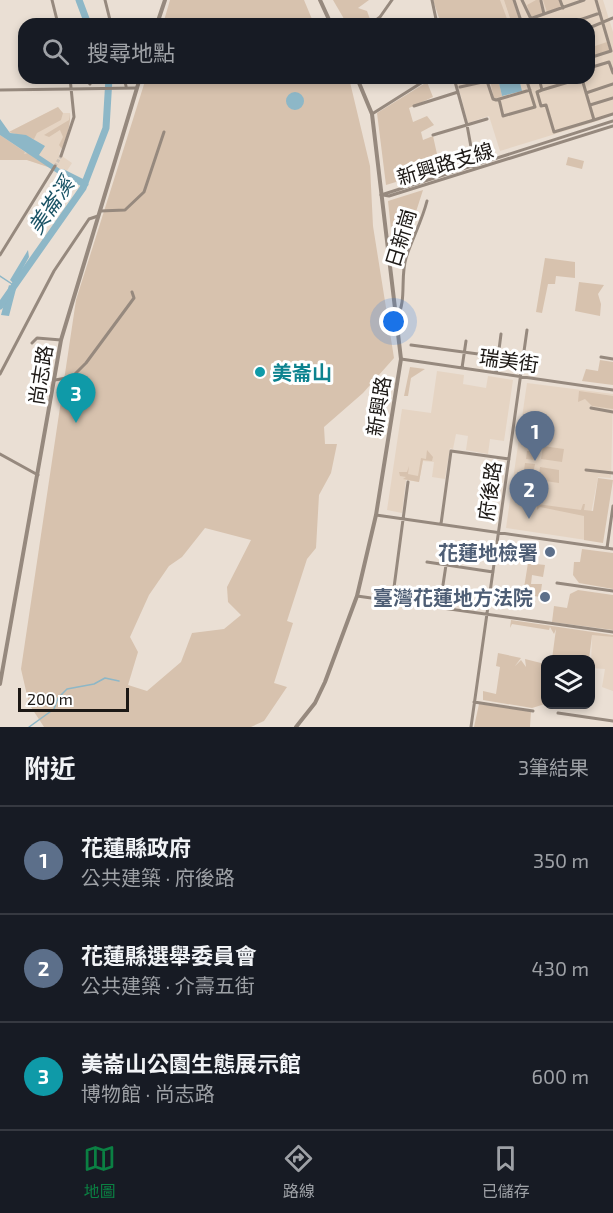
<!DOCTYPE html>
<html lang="zh-TW">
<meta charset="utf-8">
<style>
:root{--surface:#171b24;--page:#20242c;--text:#f1f3f6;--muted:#9ea1a6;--line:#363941;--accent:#0b8043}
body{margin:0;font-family:"Exo 2","Noto Sans TC",sans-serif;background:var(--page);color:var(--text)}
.controls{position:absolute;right:18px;bottom:18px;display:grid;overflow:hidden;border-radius:12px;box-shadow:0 3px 9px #0003}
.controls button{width:54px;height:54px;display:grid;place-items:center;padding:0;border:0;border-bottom:2px solid var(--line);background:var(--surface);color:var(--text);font:30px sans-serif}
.scale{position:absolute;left:18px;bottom:15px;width:111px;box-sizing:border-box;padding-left:6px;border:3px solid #1c1815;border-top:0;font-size:16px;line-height:21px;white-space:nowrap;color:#1c1815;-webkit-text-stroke:4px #fff;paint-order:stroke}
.you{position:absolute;left:394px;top:322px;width:21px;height:21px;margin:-15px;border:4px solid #fff;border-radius:50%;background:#1a73e8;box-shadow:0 0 0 9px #1a73e833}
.badge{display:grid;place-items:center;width:39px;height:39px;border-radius:50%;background:var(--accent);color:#fff;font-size:20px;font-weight:700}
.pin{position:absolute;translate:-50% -50px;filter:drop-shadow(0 2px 3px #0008)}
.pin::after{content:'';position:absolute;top:32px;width:21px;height:18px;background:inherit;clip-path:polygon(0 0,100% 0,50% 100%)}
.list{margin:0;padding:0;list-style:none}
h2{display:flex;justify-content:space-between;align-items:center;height:78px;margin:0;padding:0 24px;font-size:26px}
h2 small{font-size:20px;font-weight:400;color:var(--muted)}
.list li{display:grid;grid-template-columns:39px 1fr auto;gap:18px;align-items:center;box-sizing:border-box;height:108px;padding:0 24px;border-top:2px solid var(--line)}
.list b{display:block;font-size:22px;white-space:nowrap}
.list p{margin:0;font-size:20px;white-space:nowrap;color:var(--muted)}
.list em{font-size:20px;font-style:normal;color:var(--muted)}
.icon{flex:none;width:33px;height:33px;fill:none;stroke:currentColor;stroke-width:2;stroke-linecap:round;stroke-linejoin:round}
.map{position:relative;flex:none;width:613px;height:727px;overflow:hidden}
.search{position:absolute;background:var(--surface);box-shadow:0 3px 9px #0003;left:18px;right:18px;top:18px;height:66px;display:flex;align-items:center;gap:15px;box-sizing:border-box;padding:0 21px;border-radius:18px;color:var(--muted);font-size:22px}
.sheet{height:402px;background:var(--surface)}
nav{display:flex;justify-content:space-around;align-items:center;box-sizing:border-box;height:84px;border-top:2px solid var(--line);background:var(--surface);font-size:16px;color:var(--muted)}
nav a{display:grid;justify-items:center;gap:3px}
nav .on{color:var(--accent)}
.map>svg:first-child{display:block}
</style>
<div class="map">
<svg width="613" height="727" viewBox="0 0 613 727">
<rect width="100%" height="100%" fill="#eadfd4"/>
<path fill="#e5d4c3" d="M435 0H603L613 32V113L600 117 601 120 500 151 489 116 468 123 456 78H589V24H441Z
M58 107 62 113H70L67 132 59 154 72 163 63 177 51 168 27 160H0V126L9 132Z
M437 371 464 375 463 384 486 388 488 376 513 380 504 441 490 439 488 454 466 450 468 436 456 434 453 449 450 448 445 479 432 477 434 462 423 461 419 482 406 480 402 513 387 510 402 409 431 413Z
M527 383 613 394 611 478 598 477 586 540 506 528Z
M592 634 613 637V691L602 687 605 669 591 668Z"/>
<path fill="#d7c2ae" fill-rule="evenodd" d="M170 0H304L314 24H163Z
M333 0H369L358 8 367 11 371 22 347 24Z
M433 0H500L509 24H441Z
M504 0H513L521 24H512Z
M536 0H540L544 13 531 18 527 5Z
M543 0H559L562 7 547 12Z
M607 42 610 52 589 58V48Z
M146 78H349L370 166 373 226 394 358 363 393 324 427 325 444H337L331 473 319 495 316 548 307 559 287 621 293 623 274 683 287 687 264 721 251 727H44L29 704 21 669 76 300ZM205 528 251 540 227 587 228 602 241 615 224 629 192 633 181 662 147 691 128 685 138 652 130 637 149 595 169 566 182 557Z
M497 78H515L499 83 502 96 494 99 490 80Z
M427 82 433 97 409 108 413 122 427 116 434 125 421 132 423 140 433 136 439 163 435 165 436 170 386 185 377 113Z
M58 107 63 113 61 120 37 133 34 139 9 132Z
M70 113C71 125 66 138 62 149L59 145 63 137 60 130 49 137 44 135 69 120Z
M0 135 25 152 24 154 28 153 51 168 27 160H0Z
M568 157 584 161 582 169 566 165Z
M423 190 405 246 408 250 393 248 388 201Z
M545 258 575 262V278L556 276 555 284H548L542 313 536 312Z
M579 282 604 285 598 294 601 304 600 316 575 311Z
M600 360 613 362V385L582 381 586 369 598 371Z
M410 367 425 369 411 378 408 396H404Z
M579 391 613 396V409L592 406 585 399 578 402Z
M528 445H537L535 460 526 459 527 451H530Z
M543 446 564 449 562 462 541 459Z
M427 450 433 457 432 461 423 460 419 482 403 479 406 477 400 476 399 472H407L409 466 408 474 418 476 421 458 426 459Z
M525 463 535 464 532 479 523 477 527 472 524 470Z
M540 467 559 470V483L538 480Z
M598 478 613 480 603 543 584 540V516L540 507 537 510V504L581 510 583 504H585L584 510 593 511Z
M582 549 613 553V589L579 583 573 575 574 562H580Z
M528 563 545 565 543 577 532 575 531 584H542L540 597 523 594Z
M578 590 613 595V630L552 622 554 606 567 608 570 594Z
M511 620 613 635V637L592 635 589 659H552L556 629 554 634 550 627 549 630 512 624 510 628Z
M498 653 521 658 515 666 521 660 526 667 525 659 545 664V704L532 708 483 700V691L496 694 500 667 496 666Z
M479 704 531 711 530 727H474Z"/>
<path fill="#8db7c7" d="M519 79 522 91 502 96 499 83Z
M286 101a9 9 0 1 1 18 0a9 9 0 1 1-18 0Z
M0 119 10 133 26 135 45 146 39 155 66 173 63 177 0 135Z
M28 250 29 257 14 284 10 280Z
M9 285 16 289 9 316 1 315Z"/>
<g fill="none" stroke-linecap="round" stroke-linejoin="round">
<path stroke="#8db7c7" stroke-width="1.5" d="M0 276 15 286
M29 727 54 709 58 698 67 689 94 684 105 678 119 681"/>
<path stroke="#8db7c7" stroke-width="7" d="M79 0 88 24
M63 173 85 184
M0 306 83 188 106 128 109 78"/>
<path stroke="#cbc1b7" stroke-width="3" stroke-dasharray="3 1.5" stroke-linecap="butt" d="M55 166 61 156"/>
<path stroke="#96897e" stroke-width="3" d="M52 0 58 24
M105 0 111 24
M432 0 437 24
M514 0 522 24
M522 0 531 19
M560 0 563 8
M541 1 544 14
M521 22 584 0
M371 24 380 17 392 0
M568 24 600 13
M589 28 613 18
M589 58 611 51 596 0
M589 68 609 62 613 73
M85 78 90 84
M124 78 126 86
M454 78 467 125 475 169
M486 78 487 81 495 78
M539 78 542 90 582 78
M460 87 487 81 493 99 496 100 530 90
M0 90 137 88
M542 90 537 92 541 106 546 105 554 132 594 120 582 79
M586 93 613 84
M499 99 503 116 535 107 526 78
M590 105 613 98
M414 106 458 92
M372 114 429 78
M594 120 613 114
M433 135 487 119
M61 156 74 117 70 78
M381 195 613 121
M383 195 389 196 613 126
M100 211 125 210 144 192 164 132
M0 255 55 166
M397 318C407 300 400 278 406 258 412 239 422 221 427 201
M32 343 37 338 61 340
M411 345 523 360
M601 357 613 359
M401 359 613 390
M462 368 466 341
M496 373 501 334
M0 374 54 271 89 219 98 216
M55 380 72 377 86 363 134 298 132 292
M591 408 613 412
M0 454 38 475
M586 470 613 473
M376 515 613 549
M441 524 451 451 509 459
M607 548 613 506
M427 562 493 572
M557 583 613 591
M393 595 408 482
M357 596 613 632
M441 598 446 565
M474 702 533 711
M558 713 613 721
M471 727 527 330"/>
<path stroke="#96897e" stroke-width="4" d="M320 0 331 24
M157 24 165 0
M0 684 61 340 140 78
M296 727 315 703 325 682 357 596 376 515 401 359 372 114 357 78"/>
</g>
<circle fill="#0f9aa8" stroke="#fff" stroke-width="2" cx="260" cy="372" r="6"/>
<g fill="#5c6f8a" stroke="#fff" stroke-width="2">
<circle cx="550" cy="552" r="6"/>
<circle cx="545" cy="597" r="6"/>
</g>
<g text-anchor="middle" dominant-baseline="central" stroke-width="6" stroke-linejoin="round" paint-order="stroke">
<g font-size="20" fill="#1c1815" stroke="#fff">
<text transform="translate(445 163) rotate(-17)">新興路支線</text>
<text transform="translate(400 238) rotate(-73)">日新崗</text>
<text transform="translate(509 360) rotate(8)">瑞美街</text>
<text transform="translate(40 375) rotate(-81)">尚志路</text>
<text transform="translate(378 406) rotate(-81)">新興路</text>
<text transform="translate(489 491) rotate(-82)">府後路</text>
</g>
<g font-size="20" font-weight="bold" fill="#0d838f" stroke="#fff" text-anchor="start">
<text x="272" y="372">美崙山</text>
</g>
<g font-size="20" font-weight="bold" fill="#4e5e75" stroke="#fff" text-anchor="end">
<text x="538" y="552">花蓮地檢署</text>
<text x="533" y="597">臺灣花蓮地方法院</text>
</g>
<g font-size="21" font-style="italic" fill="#1a5365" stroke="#fff">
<text transform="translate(50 205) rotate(-56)">美崙溪</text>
</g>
</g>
</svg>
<div class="controls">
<button><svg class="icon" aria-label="layers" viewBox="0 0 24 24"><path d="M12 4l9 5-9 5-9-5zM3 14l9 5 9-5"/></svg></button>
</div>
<div class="scale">200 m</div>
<div class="you"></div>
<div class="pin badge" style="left:535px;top:461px;background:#5c6f8a">1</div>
<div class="pin badge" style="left:529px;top:519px;background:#5c6f8a">2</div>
<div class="pin badge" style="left:76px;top:423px;background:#0f9aa8">3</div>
<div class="search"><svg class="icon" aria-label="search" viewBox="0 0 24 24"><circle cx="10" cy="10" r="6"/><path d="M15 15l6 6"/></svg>搜尋地點</div>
</div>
<section class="sheet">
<h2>附近<small>3筆結果</small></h2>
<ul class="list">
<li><span class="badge" style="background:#5c6f8a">1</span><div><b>花蓮縣政府</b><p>公共建築 · 府後路</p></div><em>350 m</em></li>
<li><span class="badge" style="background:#5c6f8a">2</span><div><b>花蓮縣選舉委員會</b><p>公共建築 · 介壽五街</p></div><em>430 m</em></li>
<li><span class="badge" style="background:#0f9aa8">3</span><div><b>美崙山公園生態展示館</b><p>博物館 · 尚志路</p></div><em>600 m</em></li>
</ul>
</section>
<nav>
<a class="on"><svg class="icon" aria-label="map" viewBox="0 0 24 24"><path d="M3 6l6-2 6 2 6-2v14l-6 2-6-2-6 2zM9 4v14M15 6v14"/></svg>地圖</a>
<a><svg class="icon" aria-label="directions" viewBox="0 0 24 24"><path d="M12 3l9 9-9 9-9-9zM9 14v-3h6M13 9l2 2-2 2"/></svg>路線</a>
<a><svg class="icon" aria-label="saved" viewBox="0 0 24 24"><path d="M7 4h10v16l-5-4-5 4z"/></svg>已儲存</a>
</nav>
